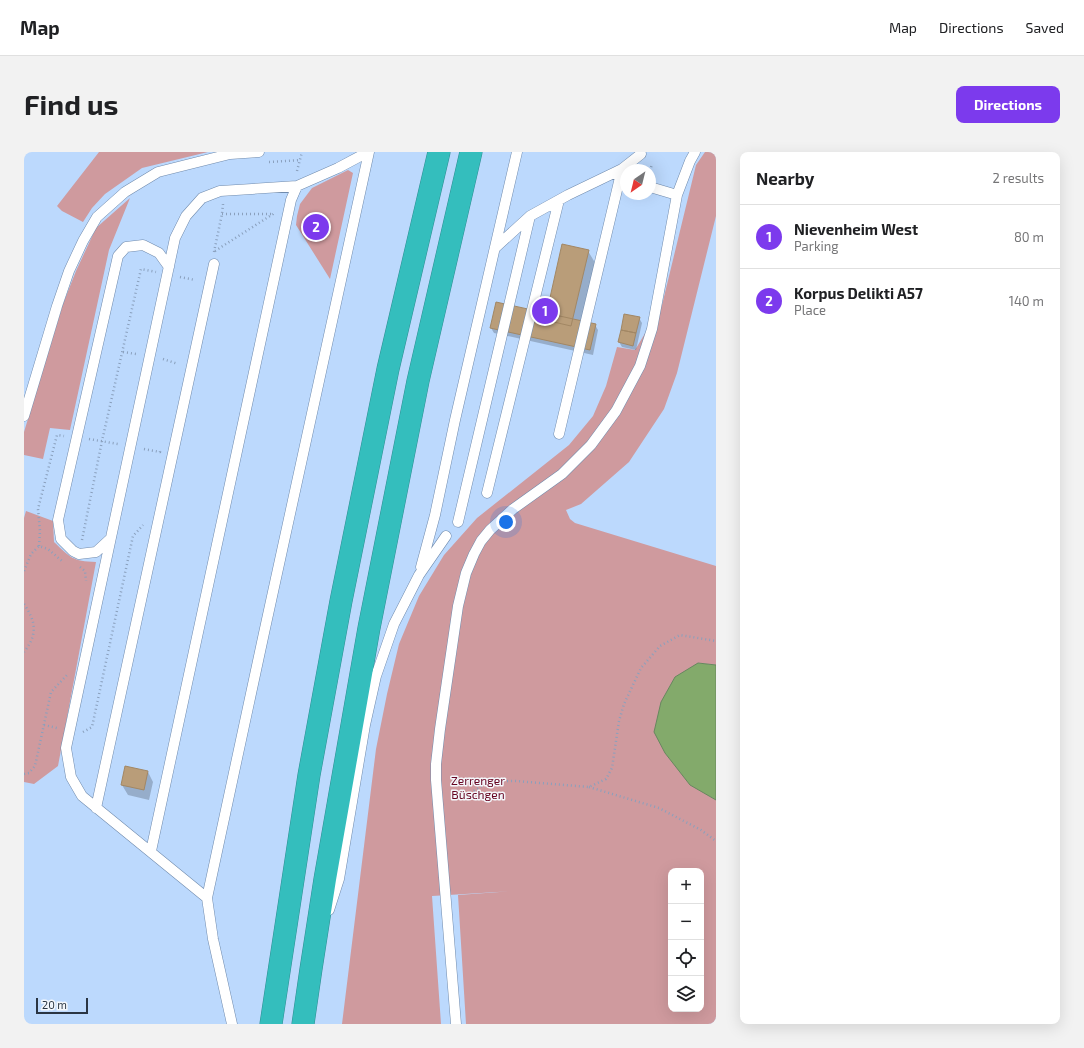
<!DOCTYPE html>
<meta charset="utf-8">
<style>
:root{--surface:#fff;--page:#f2f2f2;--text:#202124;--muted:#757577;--line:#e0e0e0;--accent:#7c3aed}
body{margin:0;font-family:"Exo 2",sans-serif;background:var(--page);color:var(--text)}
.controls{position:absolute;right:12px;bottom:12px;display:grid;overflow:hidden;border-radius:8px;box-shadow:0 4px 16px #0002}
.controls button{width:36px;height:36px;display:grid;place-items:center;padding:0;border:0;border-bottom:1px solid var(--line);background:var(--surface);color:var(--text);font:20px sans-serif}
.compass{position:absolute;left:596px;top:12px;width:36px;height:36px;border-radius:50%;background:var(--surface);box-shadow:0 4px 16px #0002;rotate:215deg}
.scale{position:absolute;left:12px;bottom:10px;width:52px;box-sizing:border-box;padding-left:4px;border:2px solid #2a3543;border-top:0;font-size:11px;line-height:14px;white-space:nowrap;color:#2a3543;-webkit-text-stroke:3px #f4f7fb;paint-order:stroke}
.you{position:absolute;left:482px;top:370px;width:14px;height:14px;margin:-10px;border:3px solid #fff;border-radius:50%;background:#1a73e8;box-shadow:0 0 0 6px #1a73e833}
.badge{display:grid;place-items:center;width:26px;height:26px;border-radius:50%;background:var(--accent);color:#fff;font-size:13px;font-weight:700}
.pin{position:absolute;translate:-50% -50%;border:2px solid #fff;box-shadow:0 1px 4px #0006}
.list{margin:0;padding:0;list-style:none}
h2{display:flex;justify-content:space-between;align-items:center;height:52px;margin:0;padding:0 16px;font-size:17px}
h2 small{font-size:13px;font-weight:400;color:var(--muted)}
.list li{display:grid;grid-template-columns:26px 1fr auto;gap:12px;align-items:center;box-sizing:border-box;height:64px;padding:0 16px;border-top:1px solid var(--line)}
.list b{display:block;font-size:15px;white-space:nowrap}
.list p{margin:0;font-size:13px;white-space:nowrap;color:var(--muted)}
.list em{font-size:13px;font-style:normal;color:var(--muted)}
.icon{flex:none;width:22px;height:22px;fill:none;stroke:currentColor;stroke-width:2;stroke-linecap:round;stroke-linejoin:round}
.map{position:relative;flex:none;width:692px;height:872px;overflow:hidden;border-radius:8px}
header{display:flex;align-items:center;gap:24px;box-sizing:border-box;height:56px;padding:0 20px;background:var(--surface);border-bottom:1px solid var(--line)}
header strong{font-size:19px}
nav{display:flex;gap:22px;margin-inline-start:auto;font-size:14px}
.intro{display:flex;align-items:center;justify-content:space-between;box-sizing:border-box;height:96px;padding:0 24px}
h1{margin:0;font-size:28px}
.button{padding:10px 18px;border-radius:8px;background:var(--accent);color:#fff;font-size:14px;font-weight:700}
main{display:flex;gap:24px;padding:0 24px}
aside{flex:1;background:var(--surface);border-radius:8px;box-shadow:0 4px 16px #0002}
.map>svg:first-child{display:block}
</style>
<header>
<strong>Map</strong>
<nav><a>Map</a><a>Directions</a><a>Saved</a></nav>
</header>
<div class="intro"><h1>Find us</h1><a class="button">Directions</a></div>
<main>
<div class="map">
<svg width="692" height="872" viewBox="0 0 692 872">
<rect width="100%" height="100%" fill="#bcd9fd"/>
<path fill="#cf9a9e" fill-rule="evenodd" d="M75 0H184L118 16 81 42 68 56 59 70 38 59 33 54Z
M681 0H692V64L653 221 640 257 605 310 557 352 542 358 546 367 551 371 692 414V513L674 511 685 644 692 648V872H442L434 743 489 739 408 744 417 872H318L352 597 363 542 375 492 395 444 420 403 453 366 545 293 569 264 582 234 593 195 611 198 638 153 672 13ZM647 719H677V857H647Z
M324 18 329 21 306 127 272 73 273 64 276 52 288 36Z
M106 46 85 98 46 278 26 276 19 307 0 303V280L39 152 52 119 72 76Z
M2 359 29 369 30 390C47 406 48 409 72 410L34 614 10 632 0 630V366Z"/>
<path fill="#83aa6b" stroke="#68875f" d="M674 511 692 513V648L666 633 641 601 630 580 637 550 651 525Z"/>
<path fill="#0003" d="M564 99 573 114 560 171 571 173 574 178 569 203 470 181 467 176 523 163Z
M615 166 618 171 612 198 598 195 595 190Z
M124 620 129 630 125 648 104 643 98 633Z"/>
<path fill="#b99d79" stroke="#a28764" d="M538 92 565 98 547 174 521 168Z
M472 150 572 172 566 198 466 176Z
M600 162 616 165 612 181 597 178Z
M597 178 612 181 609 194 594 190Z
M101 614 124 619 120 638 97 633Z"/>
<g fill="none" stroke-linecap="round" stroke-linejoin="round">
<defs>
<path id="lane" d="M653 43 666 9 671 0
M471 96 506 64 544 43 598 17 617 2
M0 264 33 154 45 119 59 89 73 65 101 40 134 20 206 2 235 0
M535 282 598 17
M463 341 535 48
M434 370 506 64
M85 388 72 400 55 402 49 399 37 387 34 368 94 104 102 95 119 93 135 101 145 115
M397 415 411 363 431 268 493 0
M72 656 190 112
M127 699 267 48 273 34 314 16 344 0
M183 746 58 644 47 625 42 596 151 86 162 64 178 46 196 39 273 34
M305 758 315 727 341 573 352 524 370 472 395 423 422 384
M208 872 189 787 183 746 240 481 345 0
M432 872 412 628V612L416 577 434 454 442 421 450 402 457 389 466 378 489 357 538 322 567 293 592 259 616 214 628 177 653 43 626 35"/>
<path id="highway" d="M247 872 285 623 317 449 364 217 415 0
M279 872 287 817 301 727 345 476 394 229 447 0"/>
</defs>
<use href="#lane" stroke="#708bad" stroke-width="11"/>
<use href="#highway" stroke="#308e92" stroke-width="23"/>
<path stroke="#8aa0bd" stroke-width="2.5" stroke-dasharray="1 3" stroke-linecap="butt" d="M245 10 276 8
M273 19 278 0
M626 19 628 12
M198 62H247
M191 99 249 62 250 60
M190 100 198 62 199 52
M156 125 171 128
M99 200 112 202
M139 207 154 212
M65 287 94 292
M120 297 136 300V299
M58 388 78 289 117 117 132 120
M15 394 16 379 14 357 33 283 40 284
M56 415 61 419 62 429
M0 419 7 402 15 394 24 397 38 409
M0 452C12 470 14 482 0 500
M20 573 33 576
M59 580 68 575 109 384 119 373
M0 622 5 621 11 614 27 540 43 523
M565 635 635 656 677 678 692 689
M427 642 443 643 466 629H492L565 635 582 627 588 616 595 569 600 552 617 516 636 494 656 483 692 489"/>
<use href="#lane" stroke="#fff" stroke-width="10"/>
<use href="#highway" stroke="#34bebd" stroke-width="22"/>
</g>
<g text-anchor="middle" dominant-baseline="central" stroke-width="3" stroke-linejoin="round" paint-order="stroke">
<g font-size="12" fill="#660320" stroke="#f4f7fb">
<text x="454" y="628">Zerrenger<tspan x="454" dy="14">Büschgen</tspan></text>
</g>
</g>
</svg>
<div class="controls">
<button>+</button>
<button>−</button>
<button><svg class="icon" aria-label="locate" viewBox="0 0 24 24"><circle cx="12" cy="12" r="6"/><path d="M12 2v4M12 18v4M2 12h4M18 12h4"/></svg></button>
<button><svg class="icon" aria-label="layers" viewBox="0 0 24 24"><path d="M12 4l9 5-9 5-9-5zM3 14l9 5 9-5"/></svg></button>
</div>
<svg class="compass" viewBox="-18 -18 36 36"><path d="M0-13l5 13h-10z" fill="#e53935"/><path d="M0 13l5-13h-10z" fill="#757577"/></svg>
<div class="scale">20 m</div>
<div class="you"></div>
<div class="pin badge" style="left:521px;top:159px">1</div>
<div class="pin badge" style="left:292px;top:75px">2</div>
</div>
<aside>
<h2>Nearby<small>2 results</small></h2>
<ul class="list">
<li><span class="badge">1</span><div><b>Nievenheim West</b><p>Parking</p></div><em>80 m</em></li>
<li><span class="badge">2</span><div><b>Korpus Delikti A57</b><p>Place</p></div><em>140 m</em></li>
</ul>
</aside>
</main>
